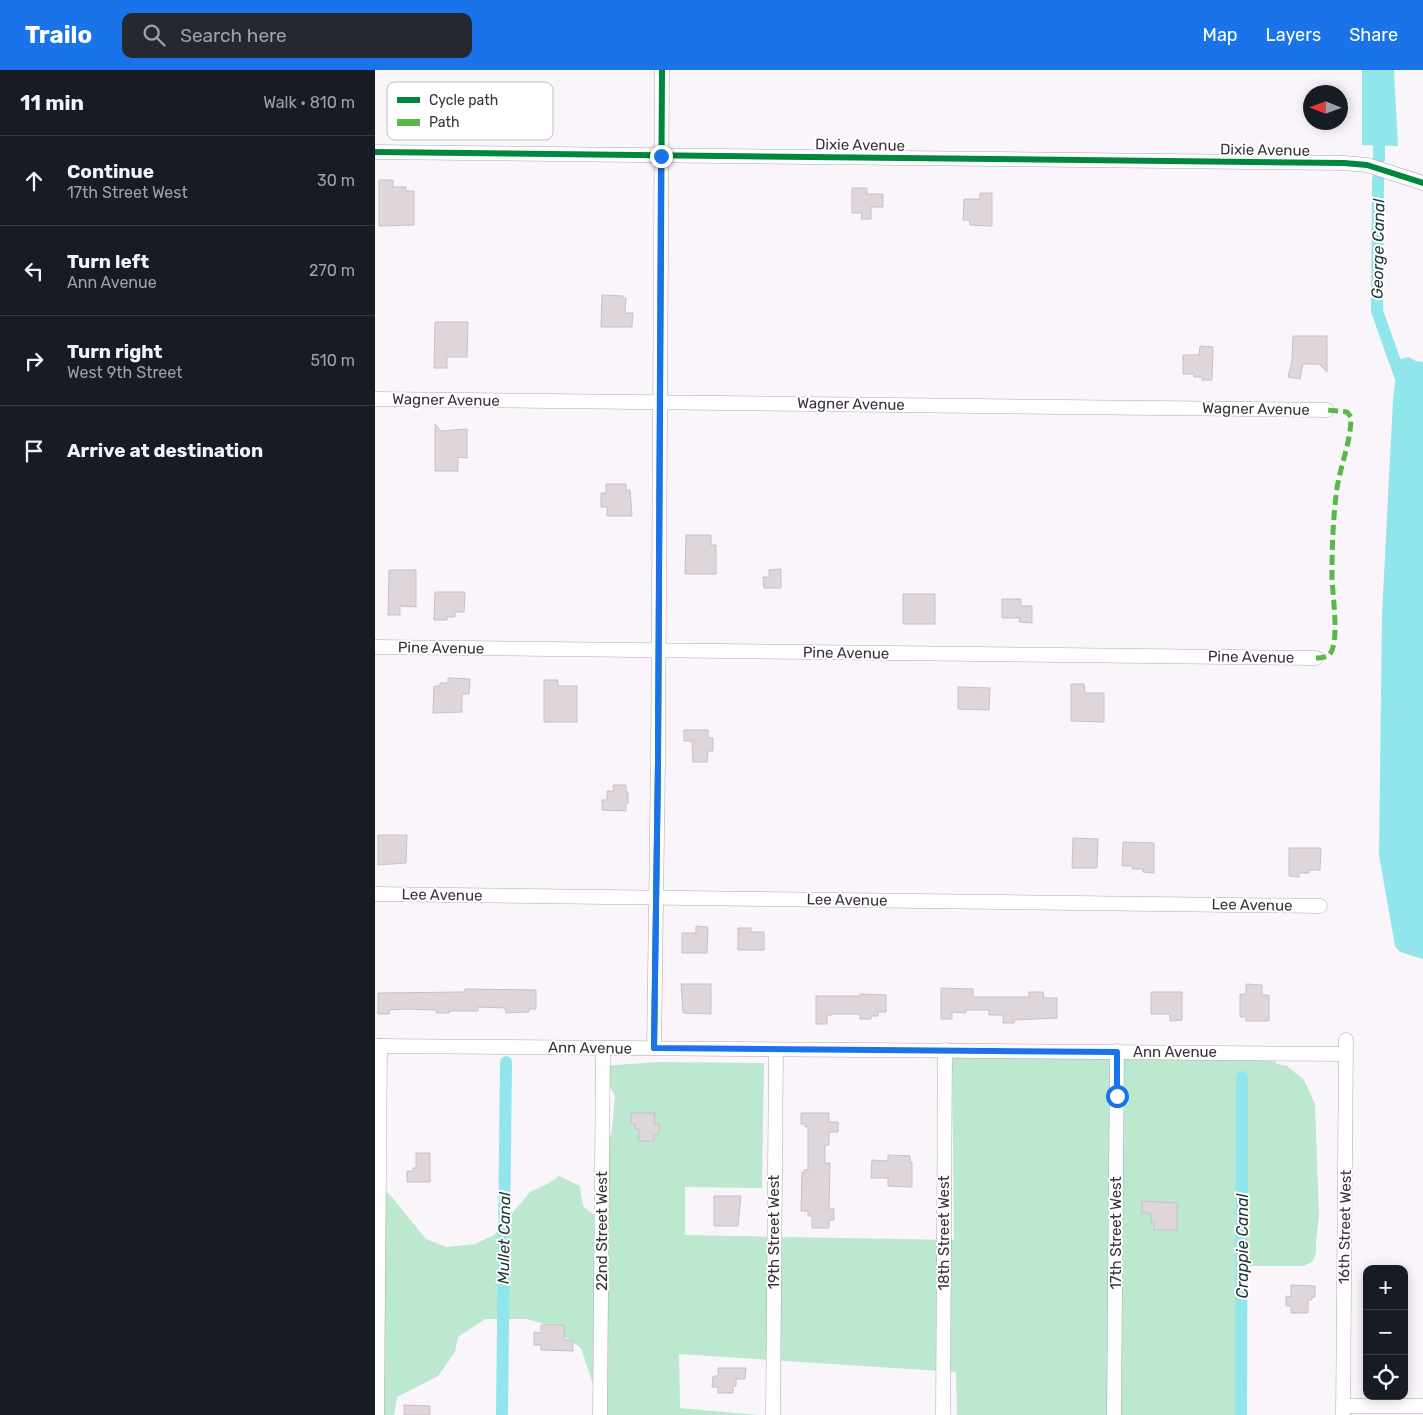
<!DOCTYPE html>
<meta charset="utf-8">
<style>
:root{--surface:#171b24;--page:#242831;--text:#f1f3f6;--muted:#9ea1a6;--line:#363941;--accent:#1a73e8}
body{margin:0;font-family:Rubik,sans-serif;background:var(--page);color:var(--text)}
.controls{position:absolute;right:15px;bottom:15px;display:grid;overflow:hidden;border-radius:10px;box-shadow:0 2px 12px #0003}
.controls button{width:45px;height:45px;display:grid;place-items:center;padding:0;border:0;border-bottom:1px solid var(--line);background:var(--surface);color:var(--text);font:25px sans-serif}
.compass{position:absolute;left:928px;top:15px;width:45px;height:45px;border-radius:50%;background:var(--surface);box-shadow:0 2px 12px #0003;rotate:271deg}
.stop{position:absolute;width:15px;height:15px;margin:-11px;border:4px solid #1a73e8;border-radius:50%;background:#fff}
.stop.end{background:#1a73e8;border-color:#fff;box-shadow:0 1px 5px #0008}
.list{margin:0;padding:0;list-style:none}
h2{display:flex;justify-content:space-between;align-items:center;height:65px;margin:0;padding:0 20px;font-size:21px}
h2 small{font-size:16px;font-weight:400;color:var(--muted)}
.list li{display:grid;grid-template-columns:32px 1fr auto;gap:15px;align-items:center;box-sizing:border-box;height:90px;padding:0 20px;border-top:1px solid var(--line)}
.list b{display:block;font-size:19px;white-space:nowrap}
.list p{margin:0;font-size:16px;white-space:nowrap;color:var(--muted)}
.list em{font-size:16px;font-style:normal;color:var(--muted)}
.icon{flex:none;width:28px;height:28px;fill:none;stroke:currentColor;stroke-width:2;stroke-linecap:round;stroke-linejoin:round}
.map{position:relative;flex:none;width:1048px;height:1345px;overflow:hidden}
header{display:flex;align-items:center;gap:30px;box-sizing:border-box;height:70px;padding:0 25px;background:var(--accent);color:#fff}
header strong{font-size:24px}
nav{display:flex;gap:28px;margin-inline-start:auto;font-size:18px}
.search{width:350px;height:45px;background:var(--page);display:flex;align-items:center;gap:12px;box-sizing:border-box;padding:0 18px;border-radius:10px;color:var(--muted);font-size:19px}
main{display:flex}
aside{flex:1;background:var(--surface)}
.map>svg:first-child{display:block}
</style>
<header>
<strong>Trailo</strong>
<div class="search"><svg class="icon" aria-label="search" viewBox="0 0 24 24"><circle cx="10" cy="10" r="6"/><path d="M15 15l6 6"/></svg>Search here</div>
<nav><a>Map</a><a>Layers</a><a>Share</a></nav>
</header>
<main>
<aside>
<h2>11 min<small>Walk · 810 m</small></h2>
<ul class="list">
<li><svg class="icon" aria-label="ahead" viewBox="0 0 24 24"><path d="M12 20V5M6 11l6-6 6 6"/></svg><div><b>Continue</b><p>17th Street West</p></div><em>30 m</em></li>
<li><svg class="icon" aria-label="left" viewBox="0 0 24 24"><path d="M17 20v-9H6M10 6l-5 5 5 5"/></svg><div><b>Turn left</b><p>Ann Avenue</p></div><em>270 m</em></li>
<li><svg class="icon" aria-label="right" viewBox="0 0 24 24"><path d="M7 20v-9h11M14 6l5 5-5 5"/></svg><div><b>Turn right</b><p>West 9th Street</p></div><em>510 m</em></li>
<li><svg class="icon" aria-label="arrive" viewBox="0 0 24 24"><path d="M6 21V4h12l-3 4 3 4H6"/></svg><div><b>Arrive at destination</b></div></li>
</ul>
</aside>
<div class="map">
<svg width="1048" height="1345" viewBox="0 0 1048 1345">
<rect width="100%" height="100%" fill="#faf5fa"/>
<path fill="#bce8d0" d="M577 981 894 984 902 994 912 996 929 1010 940 1034 944 1145 941 1172V1182L938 1191 929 1196H874L870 1202 863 1345H582L581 1302 304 1284 305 1338 383 1345H223L220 1320 206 1278 175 1256 152 1249H110L83 1267 80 1282 63 1306 22 1327 19 1345H0V1112L16 1126 51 1169 71 1177 100 1174 119 1165 155 1122 174 1113 184 1106 205 1116 208 1136 224 1149 232 1079 237 1059 240 1026 225 996 285 992 389 993 387 1118 310 1117V1165L579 1170Z"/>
<path fill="#90e6ea" d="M987 0H1019L1023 76 987 75Z
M1033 287 1041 291 1048 292V889L1025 882 1020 876 1004 785 1007 544 1018 329 1023 290Z"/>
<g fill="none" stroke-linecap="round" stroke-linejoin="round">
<path stroke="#90e6ea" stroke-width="12" d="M1004 89V59
M1003 109 1002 241 1025 306
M127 1345 131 992
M866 1345 867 1007"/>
</g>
<path fill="#ded6da" stroke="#c8c0c4" d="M4 110H18V117H31V121H39V155L4 156Z
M477 118H492V124H508V137H496V149H486L487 143H477Z
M605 123H617V156L595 155V150H588L589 129H605Z
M227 225 248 226V228H251L250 243H258L257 257H226Z
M60 252H93L92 287H72V298H59Z
M918 266H952V302L944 294H928L925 309 913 307 917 290Z
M825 276 838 277 837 310H827V307H819V304H808V285H824Z
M60 354 66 361 92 359V388L83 387V401H60Z
M231 414H251V420H255L257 446H232V437H226V423H231Z
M311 465H336V475H341V504H310Z
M406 499V518H389L388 507H394V500Z
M14 500H41V537L25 536V545H13Z
M60 522H90L89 542H80V547H72V550H59Z
M528 524H560V554H528Z
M627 529H646V536H657V553L644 552 645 548H627Z
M73 608 95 609 94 624H87V642L58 643 59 616H65V613H73Z
M169 610H183V616H202V652H169Z
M696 614H709L710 623H729V652L696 651Z
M583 617 615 618 614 640 583 639Z
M309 660H333V668H338V681H333L332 692H318L317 671H309Z
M238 715H251V722H253V733H251V741L227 740V730H232V721H239Z
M3 765H32L31 793 3 795Z
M698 768 723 769 722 798H697Z
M748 772 779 773V803L768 802V799H757V796H747Z
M914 778H946L945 800H934V803H924V807L914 806Z
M321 856 333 857 332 883H307V863H321Z
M363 858H376V862H389V880H363Z
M306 914H336V944L308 943Z
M871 914 887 915V925H894V951H871V947H865V924H871Z
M566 918 598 919V927H654V922H668L669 928H682V948L639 950V953H628V945H614V940H591V943L577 942V949H566Z
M90 919 161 920V939H154V942L131 943 130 938 103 937V941H74V943H61V940L32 939 14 940V944H3V923L90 922Z
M776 922H807V950L795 951V944H776Z
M485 924 511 925V942H503V946H496V949H485V944H457V945H452V954H441V926H485Z
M256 1043H280L279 1054H284V1064L279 1065V1071H264V1059H260V1054H256Z
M426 1043H454V1052H463V1062H454V1075H450V1093H455L454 1139H459V1150H454V1158H437V1146H433V1141H426L427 1102 429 1103V1100H433V1057H430V1054H426Z
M41 1083H55V1112H32V1101H38V1098H41Z
M513 1085 535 1086V1092H537V1117L513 1116V1108H496L497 1090 513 1091Z
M339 1126H366L363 1156H339Z
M767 1131 802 1133V1160H779V1152H776V1143H767Z
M916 1215 940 1216V1227H937V1230H933V1243H916V1236H911V1226L916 1227Z
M166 1255H189L190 1270H198V1281L166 1280V1275H159V1262L166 1263Z
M343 1298H371L370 1309H361V1316H358V1323H343V1317H337L338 1306H343Z
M29 1335 55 1336V1345H29Z"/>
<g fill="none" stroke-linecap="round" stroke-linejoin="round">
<defs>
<path id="minor" d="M0 82 969 93 992 95 1048 113
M0 329 952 340
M0 577 941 588
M0 824 945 836
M0 976 970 984
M279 978 283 693 287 0
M968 1336H1048
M2 1345 5 976
M225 1345 228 978
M398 1345 401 980
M568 1345 570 980
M739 1345 742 981
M968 1345 971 970"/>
</defs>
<use href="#minor" stroke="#b0aab0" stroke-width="15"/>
<use href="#minor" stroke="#fefefe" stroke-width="14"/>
<path stroke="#58b947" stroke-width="5" stroke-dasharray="10 5" stroke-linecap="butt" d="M941 588C945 588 950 587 953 586 966 577 957 522 957 507 957 477 958 447 962 418 966 394 976 371 976 347L972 342 952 340"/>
<defs>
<path id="cycleway" d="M0 82 969 93 992 95 1048 113
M279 978 283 693 287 0"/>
</defs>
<use href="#cycleway" stroke="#fff" stroke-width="9"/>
<use href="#cycleway" stroke="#00873e" stroke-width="6"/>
</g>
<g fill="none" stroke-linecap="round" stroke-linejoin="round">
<path stroke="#1a73e8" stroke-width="6" d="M286 86 283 693 279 978 742 982V1026"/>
</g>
<g text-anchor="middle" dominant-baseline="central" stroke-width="4" stroke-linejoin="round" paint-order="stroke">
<g font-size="15" fill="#39313b" stroke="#fff">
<text transform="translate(485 75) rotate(1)">Dixie Avenue</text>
<text transform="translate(890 80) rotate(1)">Dixie Avenue</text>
<text transform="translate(71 330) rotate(1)">Wagner Avenue</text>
<text transform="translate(476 334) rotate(1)">Wagner Avenue</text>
<text transform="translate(881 339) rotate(1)">Wagner Avenue</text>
<text transform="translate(66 578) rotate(1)">Pine Avenue</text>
<text transform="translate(471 583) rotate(1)">Pine Avenue</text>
<text transform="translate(876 587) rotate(1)">Pine Avenue</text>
<text transform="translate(67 825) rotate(1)">Lee Avenue</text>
<text transform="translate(472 830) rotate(1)">Lee Avenue</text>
<text transform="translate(877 835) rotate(1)">Lee Avenue</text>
<text transform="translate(215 978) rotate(1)">Ann Avenue</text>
<text x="800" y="982">Ann Avenue</text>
<text transform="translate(970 1157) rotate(-89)">16th Street West</text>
<text transform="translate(227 1161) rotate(-90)">22nd Street West</text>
<text transform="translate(399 1162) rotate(-90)">19th Street West</text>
<text transform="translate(569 1163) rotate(-90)">18th Street West</text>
<text transform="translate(741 1163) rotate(-90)">17th Street West</text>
</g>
<g font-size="16" font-style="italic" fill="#203637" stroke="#fff">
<text transform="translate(1003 179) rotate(-89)">George Canal</text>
<text transform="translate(129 1168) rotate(-89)">Mullet Canal</text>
<text transform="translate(867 1176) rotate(-90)">Crappie Canal</text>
</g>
</g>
<rect x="12" y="12" width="166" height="58" rx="8" fill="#fff" stroke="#c4c1c4" stroke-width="1"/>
<rect x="22" y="27" width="23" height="6" fill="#00873e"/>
<rect x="22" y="49" width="23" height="7" fill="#58b947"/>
<g font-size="14" fill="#39313b">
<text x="54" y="35">Cycle path</text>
<text x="54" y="57">Path</text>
</g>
</svg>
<div class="controls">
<button>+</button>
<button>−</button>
<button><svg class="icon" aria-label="locate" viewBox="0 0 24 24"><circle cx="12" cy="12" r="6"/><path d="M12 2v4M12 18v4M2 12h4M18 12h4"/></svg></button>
</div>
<svg class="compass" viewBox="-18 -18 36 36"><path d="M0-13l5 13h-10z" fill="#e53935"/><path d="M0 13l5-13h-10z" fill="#9ea1a6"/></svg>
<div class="stop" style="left:742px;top:1026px"></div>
<div class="stop end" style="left:286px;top:86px"></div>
</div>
</main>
